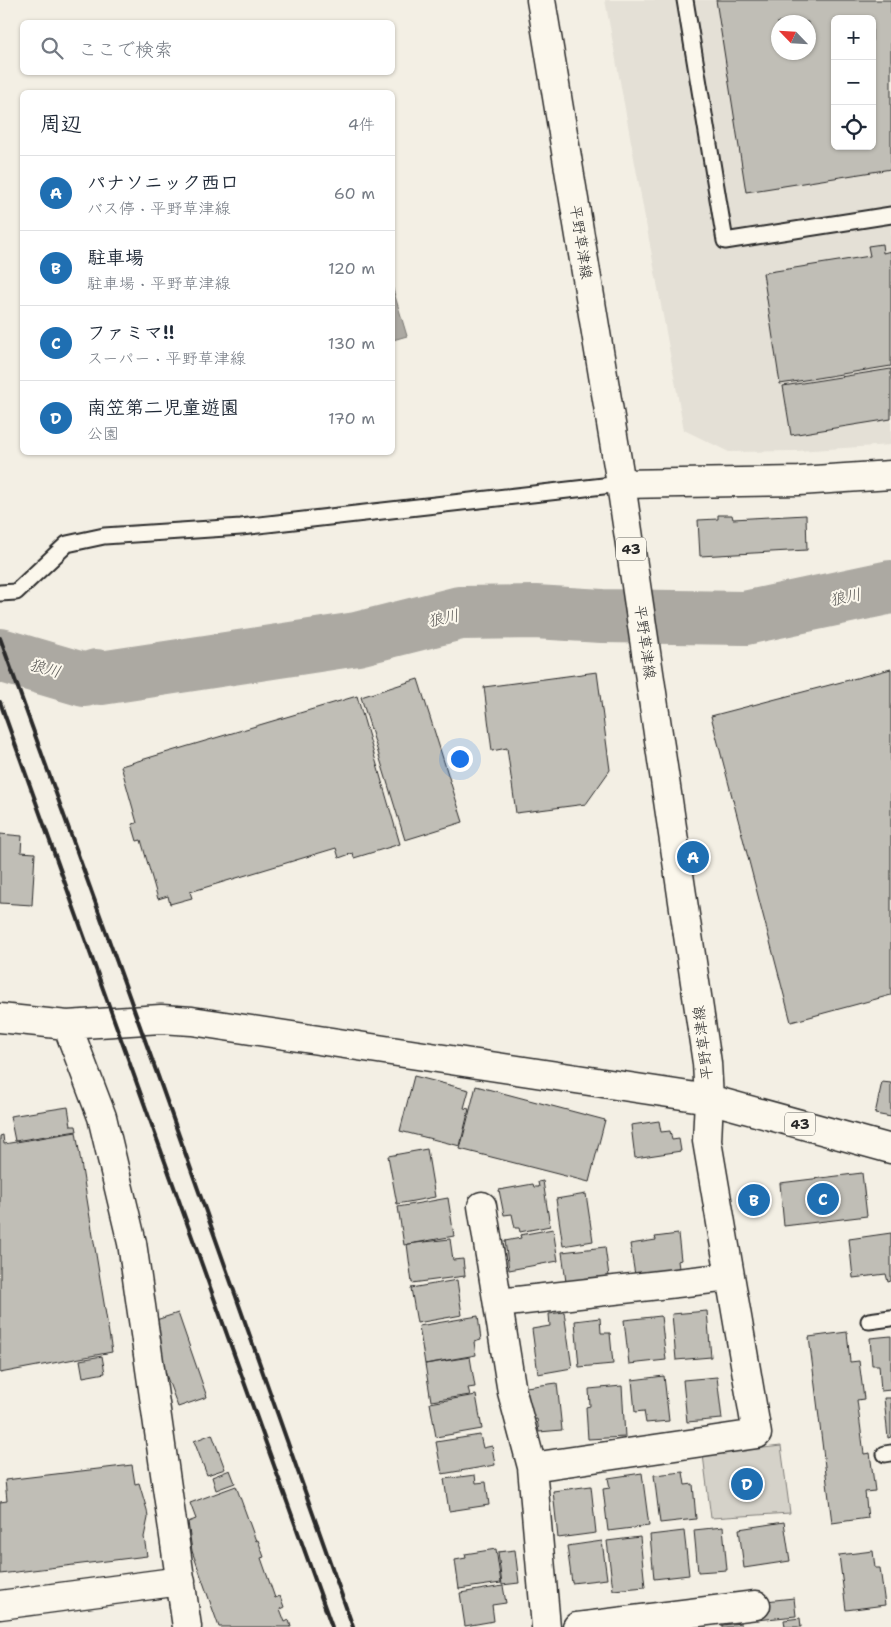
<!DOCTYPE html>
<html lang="ja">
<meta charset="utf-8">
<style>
:root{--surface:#fff;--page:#f6f6f7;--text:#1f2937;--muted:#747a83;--line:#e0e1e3;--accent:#1f6fb2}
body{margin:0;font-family:"Shantell Sans","Klee One",sans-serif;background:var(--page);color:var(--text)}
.controls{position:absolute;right:15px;top:15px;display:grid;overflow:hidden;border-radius:8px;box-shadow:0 1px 4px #0004}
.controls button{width:45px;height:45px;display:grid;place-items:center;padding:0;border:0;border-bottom:1px solid var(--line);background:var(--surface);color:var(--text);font:25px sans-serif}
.compass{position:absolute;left:771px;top:15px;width:45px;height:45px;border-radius:50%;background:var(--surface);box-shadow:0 1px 4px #0004;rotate:295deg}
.you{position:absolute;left:459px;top:758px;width:18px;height:18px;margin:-12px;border:4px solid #fff;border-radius:50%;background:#1a73e8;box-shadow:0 0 0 8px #1a73e833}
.badge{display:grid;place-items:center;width:32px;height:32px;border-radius:50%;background:var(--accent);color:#fff;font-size:16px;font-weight:700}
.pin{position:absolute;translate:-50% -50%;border:2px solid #fff;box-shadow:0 1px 5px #0006}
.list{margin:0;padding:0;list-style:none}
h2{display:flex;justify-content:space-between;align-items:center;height:65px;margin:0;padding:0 20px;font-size:21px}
h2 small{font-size:16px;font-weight:400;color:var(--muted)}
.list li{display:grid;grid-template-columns:32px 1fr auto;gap:15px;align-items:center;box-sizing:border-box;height:75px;padding:0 20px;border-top:1px solid var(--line)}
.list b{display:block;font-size:19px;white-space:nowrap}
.list p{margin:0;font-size:16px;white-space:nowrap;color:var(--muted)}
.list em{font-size:16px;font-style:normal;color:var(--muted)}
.icon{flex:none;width:28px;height:28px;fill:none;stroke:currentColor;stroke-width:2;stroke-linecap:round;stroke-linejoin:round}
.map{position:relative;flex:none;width:891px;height:1627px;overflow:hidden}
.search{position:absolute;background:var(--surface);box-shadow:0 1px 4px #0004;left:20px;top:20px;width:375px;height:55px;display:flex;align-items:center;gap:12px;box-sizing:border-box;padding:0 18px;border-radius:8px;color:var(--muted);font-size:19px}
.panel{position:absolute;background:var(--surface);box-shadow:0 1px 4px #0004;left:20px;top:90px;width:375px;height:365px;border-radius:8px}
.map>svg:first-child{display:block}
</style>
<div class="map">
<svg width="891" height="1627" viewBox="0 0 891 1627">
<rect width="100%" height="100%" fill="#f3efe4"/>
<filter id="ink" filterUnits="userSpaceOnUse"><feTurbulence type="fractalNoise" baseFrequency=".02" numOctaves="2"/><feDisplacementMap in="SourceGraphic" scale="10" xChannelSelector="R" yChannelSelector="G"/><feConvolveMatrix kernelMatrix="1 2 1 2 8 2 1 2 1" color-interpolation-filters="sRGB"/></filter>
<g filter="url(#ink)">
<path fill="#e4e0d6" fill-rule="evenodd" d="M605 0H891V445L797 451 729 452 684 430ZM835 19H872V146H835ZM778 22H808V52H778Z"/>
<path fill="#d5d2c9" stroke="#807e7a" d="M781 1446 790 1513 711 1518 703 1455Z"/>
<path fill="#aca9a2" stroke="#787772" d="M392 286 407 336 393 340H392Z"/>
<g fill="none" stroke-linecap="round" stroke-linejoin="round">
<path stroke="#aca9a2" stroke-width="54" d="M0 655 85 680 96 676 101 678 357 639 460 613 535 612 602 616 745 618 891 587"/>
</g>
<path fill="#c0beb6" stroke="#2b2b2b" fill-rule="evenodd" d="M716 0H891V169L746 192ZM835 19H872V146H835ZM778 22H808V52H778Z
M882 244 883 253 891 251V366L780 384 763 273 870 256 868 246Z
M891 369V419L791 435 783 386Z
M718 515H732L733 519 806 515 807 550 700 556 698 520 718 519Z
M891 669V995L791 1022 711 716Z
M597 672 610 770 586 804 516 813 507 748 492 751 484 687Z
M418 679 463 822 405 840 361 697Z
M357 696 400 844 354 858 353 853 339 858 336 848 190 892 192 898 170 904 168 896 158 899 141 840 137 841 132 824 137 823 121 766Z
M0 834 22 836 21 852 35 853 32 905 0 903Z
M414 1076 469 1090 464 1108 469 1109 460 1146 400 1131Z
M882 1082 891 1083V1117L875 1114Z
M476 1086 605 1120 589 1182 460 1149Z
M68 1107 71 1126H76L77 1131 15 1141 10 1116Z
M659 1121 661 1132 670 1131 672 1140 679 1139 681 1151 635 1158 631 1125Z
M76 1132 112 1352 0 1373V1136L3 1135 4 1144Z
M427 1149 435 1197 397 1204 388 1156Z
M862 1173 867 1216 784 1226 780 1183Z
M543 1181 550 1226 520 1232 519 1228H515L512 1214 504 1215 499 1190 533 1184 534 1187H539L538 1182Z
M586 1194 593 1241 563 1246 556 1199Z
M448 1198 454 1236 404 1245 398 1207Z
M553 1229 558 1261 509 1270 505 1241 521 1238 520 1235Z
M891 1233V1281L888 1282 886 1274 853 1278 849 1239Z
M678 1234 681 1260 678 1261 679 1268 635 1275 630 1244 656 1240 655 1237Z
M450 1239 453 1260 463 1259 465 1276 412 1283 407 1244Z
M605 1247 609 1276 566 1282 562 1252Z
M457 1280 462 1315 417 1323 411 1288Z
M707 1311 711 1357 676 1360 672 1314Z
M564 1312 572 1368 538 1374 532 1329 550 1326 549 1314Z
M178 1313 207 1397 178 1407 161 1361 156 1320Z
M478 1316 481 1340 474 1342 476 1355 425 1364 419 1326Z
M661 1316 666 1360 629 1364 624 1320Z
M600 1318 601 1333H610L613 1364 579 1367 575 1321Z
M847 1332 850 1362 859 1361 864 1399 857 1400 864 1454 870 1453 875 1491 865 1492 868 1518 832 1523 809 1337Z
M891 1336V1390L881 1391 879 1365H872L870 1338Z
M102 1356 105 1373 83 1377 80 1360Z
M470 1357 475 1387 468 1388 470 1395 431 1401 425 1364Z
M664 1376 669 1421 646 1423 644 1411 635 1412 632 1380Z
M717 1377 722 1419 687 1422 683 1380Z
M557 1383 562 1430 539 1432 537 1419 530 1420 526 1387Z
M622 1386 625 1437 588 1439 586 1407 590 1406 589 1389Z
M476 1395 482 1429 436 1437 430 1403Z
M884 1398H891V1437L888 1438Z
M212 1434 225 1469 207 1475 194 1441Z
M480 1435 483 1448 492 1446 495 1465 442 1474 436 1442Z
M132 1465 135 1484 139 1483 147 1510 148 1518 144 1537 147 1556 0 1574V1502L7 1501 5 1480Z
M230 1470 235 1483 216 1490 212 1477Z
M683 1472 685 1485 693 1484 696 1519 660 1523 654 1475Z
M642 1473 649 1526 608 1531 603 1489 610 1488 608 1478Z
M475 1475 476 1483 486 1482 489 1505 449 1511 444 1479Z
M236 1486 256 1541 258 1540 264 1557 261 1558 275 1598 280 1596 284 1607 280 1609 285 1622 289 1620 291 1627H219L192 1551 188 1522 196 1519 190 1503Z
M591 1486 596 1533 558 1538 553 1491Z
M784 1522 790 1561 744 1568 739 1529Z
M723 1527 727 1570 698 1572 694 1530Z
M684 1531 689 1575 654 1579 650 1535Z
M640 1537 645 1587 613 1590 607 1541Z
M602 1541 607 1579 572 1583 567 1546Z
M496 1549 501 1583 459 1589 455 1560 466 1558 465 1554Z
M515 1550 519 1583 502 1585 498 1552Z
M873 1551 875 1568H880L885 1605 846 1610 839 1555Z
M503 1586 506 1603 492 1605 494 1621 465 1626 460 1593Z
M794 1598 796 1616 757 1620 756 1602Z
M800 1618 801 1627H785L784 1620Z
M741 1623V1627H722V1625Z"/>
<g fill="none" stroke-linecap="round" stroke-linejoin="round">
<defs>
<path id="lane" d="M685 0 725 241 891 215
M0 593 16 592 67 544 104 536 241 527 621 484
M869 1321 891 1318
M885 1454 891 1453"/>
<path id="street" d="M0 1018 67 1025 161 1019 192 1021 709 1099 707 1141 757 1434 532 1467
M67 1025 102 1117 132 1243 187 1627
M482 1206 512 1392 532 1467 546 1627
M498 1303 730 1277
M0 1605 181 1581
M577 1627 756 1605"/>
<path id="secondary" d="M621 484 799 481 891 475"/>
<path id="primary" d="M541 0 621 484 707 1063 709 1099 891 1149"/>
</defs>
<use href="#lane" stroke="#2b2b2b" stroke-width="19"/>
<use href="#street" stroke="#2b2b2b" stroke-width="31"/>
<use href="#secondary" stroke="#2b2b2b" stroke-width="31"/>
<use href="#primary" stroke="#2b2b2b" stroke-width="31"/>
<use href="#lane" stroke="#fbf7ec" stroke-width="15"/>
<use href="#street" stroke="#fbf7ec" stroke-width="28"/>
<use href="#secondary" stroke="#fbf7ec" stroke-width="28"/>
<use href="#primary" stroke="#fbf7ec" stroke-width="28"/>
<path stroke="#2b2b2b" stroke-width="4" d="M0 638 159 1079 353 1627
M0 702 332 1627"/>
</g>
</g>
<g text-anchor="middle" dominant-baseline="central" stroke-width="4" stroke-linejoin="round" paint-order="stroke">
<g fill="#fbf7ec" stroke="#696865" stroke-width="1">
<rect x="616" y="537.5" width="30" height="23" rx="4"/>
<rect x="785" y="1112.5" width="30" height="23" rx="4"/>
</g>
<g font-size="14" font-weight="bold" fill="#2b2b2b">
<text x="631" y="549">43</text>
<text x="800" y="1124">43</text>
</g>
<g font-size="15" fill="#2b2b2b" stroke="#fbf7ec">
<text transform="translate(581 242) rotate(81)">平野草津線</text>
<text transform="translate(645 642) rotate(82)">平野草津線</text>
<text transform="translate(703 1043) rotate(-97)">平野草津線</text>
</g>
<g font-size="16" font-style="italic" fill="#585755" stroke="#fbf7ec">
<text transform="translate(845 597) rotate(-12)">狼川</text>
<text transform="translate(443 618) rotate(-12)">狼川</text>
<text transform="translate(45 668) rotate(16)">狼川</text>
</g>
</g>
</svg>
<div class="controls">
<button>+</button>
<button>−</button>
<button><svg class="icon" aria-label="locate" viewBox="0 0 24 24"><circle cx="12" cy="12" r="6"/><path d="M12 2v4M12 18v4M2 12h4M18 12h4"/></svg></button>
</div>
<svg class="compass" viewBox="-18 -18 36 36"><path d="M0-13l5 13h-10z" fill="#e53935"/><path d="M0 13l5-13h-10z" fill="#747a83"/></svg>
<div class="you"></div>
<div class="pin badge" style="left:693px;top:857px">A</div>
<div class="pin badge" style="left:754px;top:1200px">B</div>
<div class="pin badge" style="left:823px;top:1199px">C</div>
<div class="pin badge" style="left:747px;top:1484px">D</div>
<div class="search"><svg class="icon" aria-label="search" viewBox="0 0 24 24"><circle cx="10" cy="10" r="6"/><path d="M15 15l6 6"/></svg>ここで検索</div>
<section class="panel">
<h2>周辺<small>4件</small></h2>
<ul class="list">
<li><span class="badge">A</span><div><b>パナソニック西口</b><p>バス停 · 平野草津線</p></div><em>60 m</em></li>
<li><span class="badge">B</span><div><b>駐車場</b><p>駐車場 · 平野草津線</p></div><em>120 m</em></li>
<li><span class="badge">C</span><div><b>ファミマ!!</b><p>スーパー · 平野草津線</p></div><em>130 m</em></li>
<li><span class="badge">D</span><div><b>南笠第二児童遊園</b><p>公園</p></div><em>170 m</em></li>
</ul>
</section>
</div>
